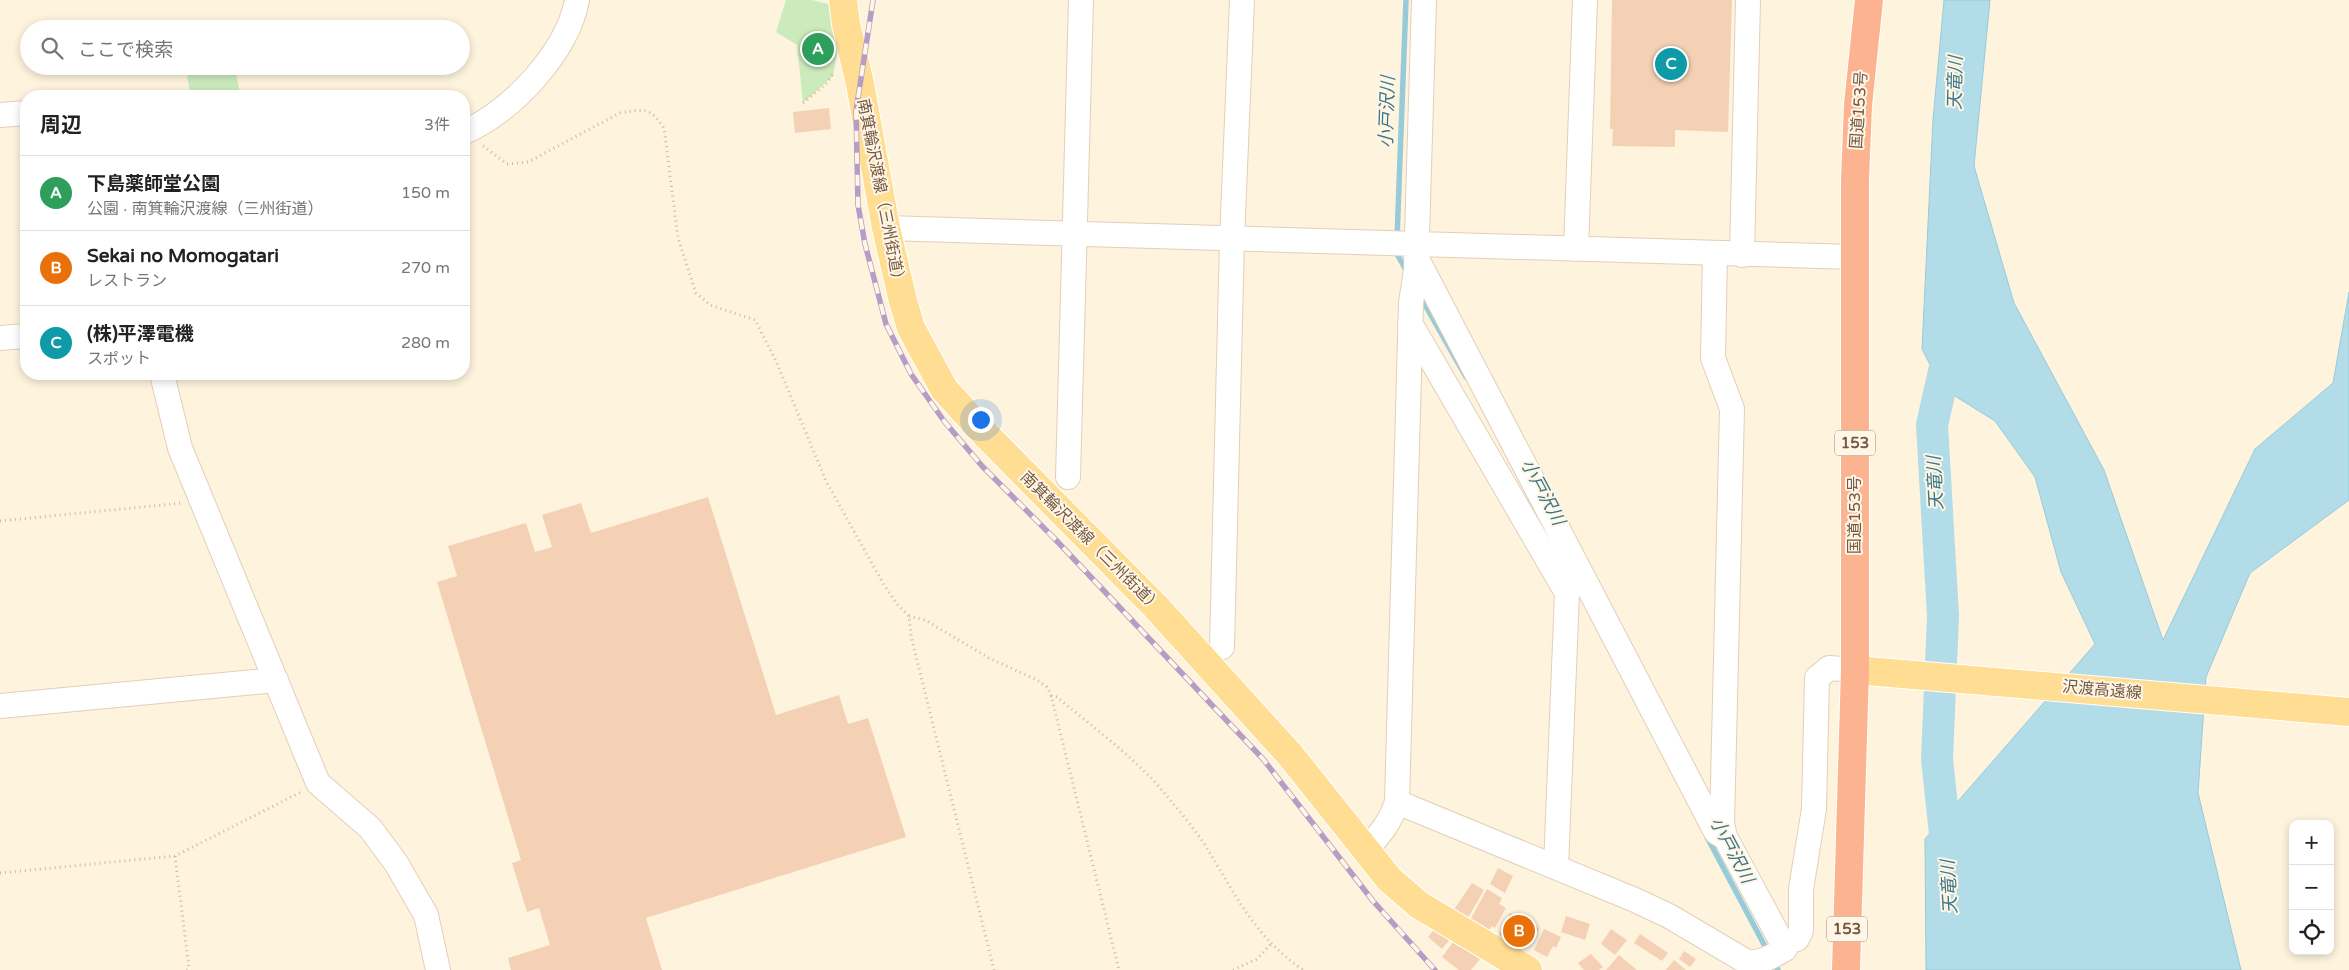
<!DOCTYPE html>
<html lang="ja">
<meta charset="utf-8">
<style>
:root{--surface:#fff;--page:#f2f2f2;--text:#222;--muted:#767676;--line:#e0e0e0;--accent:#f06e3a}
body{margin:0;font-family:"Varela Round","Noto Sans JP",sans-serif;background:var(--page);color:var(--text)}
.controls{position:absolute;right:15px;bottom:15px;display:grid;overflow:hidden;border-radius:10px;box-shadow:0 2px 8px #0003}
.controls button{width:45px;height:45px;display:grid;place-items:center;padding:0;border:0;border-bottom:1px solid var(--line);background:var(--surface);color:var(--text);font:25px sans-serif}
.you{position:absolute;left:980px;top:419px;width:18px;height:18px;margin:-12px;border:4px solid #fff;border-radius:50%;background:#1a73e8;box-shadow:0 0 0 8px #1a73e833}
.badge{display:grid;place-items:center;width:32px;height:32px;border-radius:50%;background:var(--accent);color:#fff;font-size:16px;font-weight:700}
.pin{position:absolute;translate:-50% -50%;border:2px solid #fff;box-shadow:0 1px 5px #0006}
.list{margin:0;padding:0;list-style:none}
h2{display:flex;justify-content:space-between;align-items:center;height:65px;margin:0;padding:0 20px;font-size:21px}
h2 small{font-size:16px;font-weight:400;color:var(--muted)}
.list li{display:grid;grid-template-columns:32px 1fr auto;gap:15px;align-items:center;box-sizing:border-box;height:75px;padding:0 20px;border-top:1px solid var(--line)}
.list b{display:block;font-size:19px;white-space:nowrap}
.list p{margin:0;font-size:16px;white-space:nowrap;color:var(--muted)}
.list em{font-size:16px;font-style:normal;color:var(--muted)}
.icon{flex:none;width:28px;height:28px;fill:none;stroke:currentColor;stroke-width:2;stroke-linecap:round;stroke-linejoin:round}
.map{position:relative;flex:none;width:2349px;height:970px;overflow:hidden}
.search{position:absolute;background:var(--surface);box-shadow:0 2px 8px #0003;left:20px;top:20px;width:450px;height:55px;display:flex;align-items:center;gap:12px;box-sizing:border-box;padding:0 18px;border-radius:28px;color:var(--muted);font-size:19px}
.panel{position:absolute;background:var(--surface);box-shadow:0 2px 8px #0003;left:20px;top:90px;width:450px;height:290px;border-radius:20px}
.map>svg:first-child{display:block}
</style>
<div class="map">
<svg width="2349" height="970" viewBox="0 0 2349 970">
<rect width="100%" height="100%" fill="#fef3dd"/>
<path fill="#ccebbc" d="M786 0H812L832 5 839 42 833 76 803 103 797 45 776 32Z
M193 66H234L241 96H191L187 77Z"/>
<path fill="#b2dce7" stroke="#97cbda" d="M1944 0H1990L1974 166 2014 303 2104 470 2163 640 2255 449 2333 383 2349 292V500L2250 573 2206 677 2198 793 2241 970H1926L1925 839 2095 644 2061 572 2035 477 1995 421 1942 388 1922 349 1933 120Z"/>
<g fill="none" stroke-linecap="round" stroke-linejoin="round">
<path stroke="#97cbda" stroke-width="5.5" d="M1397 238 1406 0
M1397 249V254L1407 272
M1420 296 1466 377
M1707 837 1768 952
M1773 961 1778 970"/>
<path stroke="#b2dce7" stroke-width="32" d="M1948 862 1937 759 1943 616 1932 425 1950 345"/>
</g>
<path fill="#f4d1b4" d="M1612 0H1732L1728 132 1675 130V147L1612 146 1613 129H1610Z
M829 108 831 129 795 133 793 112Z
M708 497 776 715 839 695 848 724 868 718 906 837 646 918 662 970H511L508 958 550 945 539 908 527 912 512 863 521 860 437 582 457 576 448 546 526 523 535 552 552 547 542 515 581 503 591 533Z
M1498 868 1513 876 1505 893 1490 884Z
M1472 883 1484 890 1465 923 1451 914Z
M1487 889 1502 898 1499 904 1506 908 1495 928 1492 926 1486 935 1468 924Z
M1510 913 1539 928 1533 942 1513 933 1506 947 1495 942Z
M1566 916 1590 924 1585 940 1561 932Z
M1437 926 1451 938 1442 949 1428 937Z
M1544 929 1561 937 1556 948 1553 946 1547 957 1534 950Z
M1611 929 1627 940 1615 955 1601 944Z
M1640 934 1668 953 1662 961 1634 943Z
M1454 941 1480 959 1471 970H1459L1442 957Z
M1684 951 1696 959 1690 967 1679 959Z
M1591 954 1603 967 1599 970H1584L1578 963Z
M1619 955 1637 970H1606Z
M1674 960 1686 970H1666Z"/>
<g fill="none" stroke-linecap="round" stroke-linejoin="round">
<defs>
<path id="minor" d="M0 115 26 113
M464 132C511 113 568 51 577 0
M886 228 1854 257
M1576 249 1585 0
M1715 254 1713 358 1732 409 1722 824 1725 837 1779 937 1787 942 1797 939 1801 931V889L1814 809 1817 678 1829 668 1855 670
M1742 255 1748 0
M1416 257 1716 832 1724 837
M1410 323 1567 593 1556 867
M0 338 26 336
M162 374 180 448 318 783 370 828 396 863 426 915 438 970
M1068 477 1081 0
M1222 647 1232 239 1242 0
M0 706 276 680
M1397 802 1635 900 1669 916 1747 962C1761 964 1774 955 1785 949L1787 942
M1366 849C1381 834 1390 822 1397 802L1411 303 1416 270 1424 0"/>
<path id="major" d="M843 0 846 24 860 84 886 228 903 301 911 328 944 389 987 436 1156 607 1291 756 1389 879 1419 905 1528 970
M1855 670 2349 712"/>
<path id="highway" d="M1846 970 1855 670V180L1858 105 1869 0"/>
</defs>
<use href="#minor" stroke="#e2cfb9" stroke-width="26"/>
<use href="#major" stroke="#fff" stroke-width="30"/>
<use href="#highway" stroke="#fff" stroke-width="30"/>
<path stroke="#d9b597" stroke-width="3" stroke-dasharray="1 4" stroke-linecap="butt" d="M803 103 828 82 834 72
M483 146 507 164 528 162 620 113C644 109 650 107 664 128L678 238 696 293 710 305 755 320 776 361 826 481 884 585 897 604 909 616 911 636 994 970
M0 521 182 503
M909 616 925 620 989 658 1037 680 1047 687 1051 695 1119 970
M1051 696 1057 697C1096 730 1139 760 1170 800 1182 814 1195 830 1205 845 1236 895 1253 935 1303 970
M175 856 189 968 187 970
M0 873 175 856 301 792
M1233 970 1257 959 1271 944"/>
<use href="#minor" stroke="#fff" stroke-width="24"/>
<use href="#major" stroke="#ffdd93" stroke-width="28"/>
<use href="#highway" stroke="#fcb390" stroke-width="28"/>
<defs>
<path id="rail" d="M873 0 856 111 858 205 865 244 886 324 911 374 944 421 982 466 1054 538 1263 759 1373 901 1435 970"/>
</defs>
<use href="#rail" stroke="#b69dc6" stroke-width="5.5"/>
<use href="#rail" stroke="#fff6e5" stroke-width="4" stroke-dasharray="11" stroke-linecap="butt"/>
</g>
<g text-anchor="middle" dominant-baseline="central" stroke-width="4" stroke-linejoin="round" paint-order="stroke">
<g fill="#fff6e5" stroke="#9e8875" stroke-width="1">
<rect x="1835" y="430.5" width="40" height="25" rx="4"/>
<rect x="1827" y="916.5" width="40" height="25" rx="4"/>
</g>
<g font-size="15" font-weight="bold" fill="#745945">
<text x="1855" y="443">153</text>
<text x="1847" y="929">153</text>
</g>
<g font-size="16" fill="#745945" stroke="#fff6e5">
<text transform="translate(1859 110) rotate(-86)">国道153号</text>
<text transform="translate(881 193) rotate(79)">南箕輪沢渡線（三州街道）</text>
<text transform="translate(1855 515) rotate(-90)">国道153号</text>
<text transform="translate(1091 542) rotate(45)">南箕輪沢渡線（三州街道）</text>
<text transform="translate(2102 690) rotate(5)">沢渡高遠線</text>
</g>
<g font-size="18" font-style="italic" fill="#3d788a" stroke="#fff6e5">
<text transform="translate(1955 83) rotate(-89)">天竜川</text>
<text transform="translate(1387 112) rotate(-88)">小戸沢川</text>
<text transform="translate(1935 483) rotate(-93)">天竜川</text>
<text transform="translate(1543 492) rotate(62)">小戸沢川</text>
<text transform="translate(1732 850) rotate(62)">小戸沢川</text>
<text transform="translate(1949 887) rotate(-93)">天竜川</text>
</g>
</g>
</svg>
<div class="controls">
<button>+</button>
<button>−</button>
<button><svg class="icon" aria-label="locate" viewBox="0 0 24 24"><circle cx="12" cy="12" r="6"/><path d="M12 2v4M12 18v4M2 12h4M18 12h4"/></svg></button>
</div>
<div class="you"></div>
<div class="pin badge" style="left:818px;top:49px;background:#2e9e5b">A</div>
<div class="pin badge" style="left:1519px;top:931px;background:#e8710a">B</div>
<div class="pin badge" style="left:1671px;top:64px;background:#0f9aa8">C</div>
<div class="search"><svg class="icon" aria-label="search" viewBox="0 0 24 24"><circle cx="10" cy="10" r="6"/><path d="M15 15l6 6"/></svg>ここで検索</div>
<section class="panel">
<h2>周辺<small>3件</small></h2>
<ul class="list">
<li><span class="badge" style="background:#2e9e5b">A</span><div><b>下島薬師堂公園</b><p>公園 · 南箕輪沢渡線（三州街道）</p></div><em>150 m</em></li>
<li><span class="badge" style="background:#e8710a">B</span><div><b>Sekai no Momogatari</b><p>レストラン</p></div><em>270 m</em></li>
<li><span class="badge" style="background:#0f9aa8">C</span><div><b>(株)平澤電機</b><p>スポット</p></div><em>280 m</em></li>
</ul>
</section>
</div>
